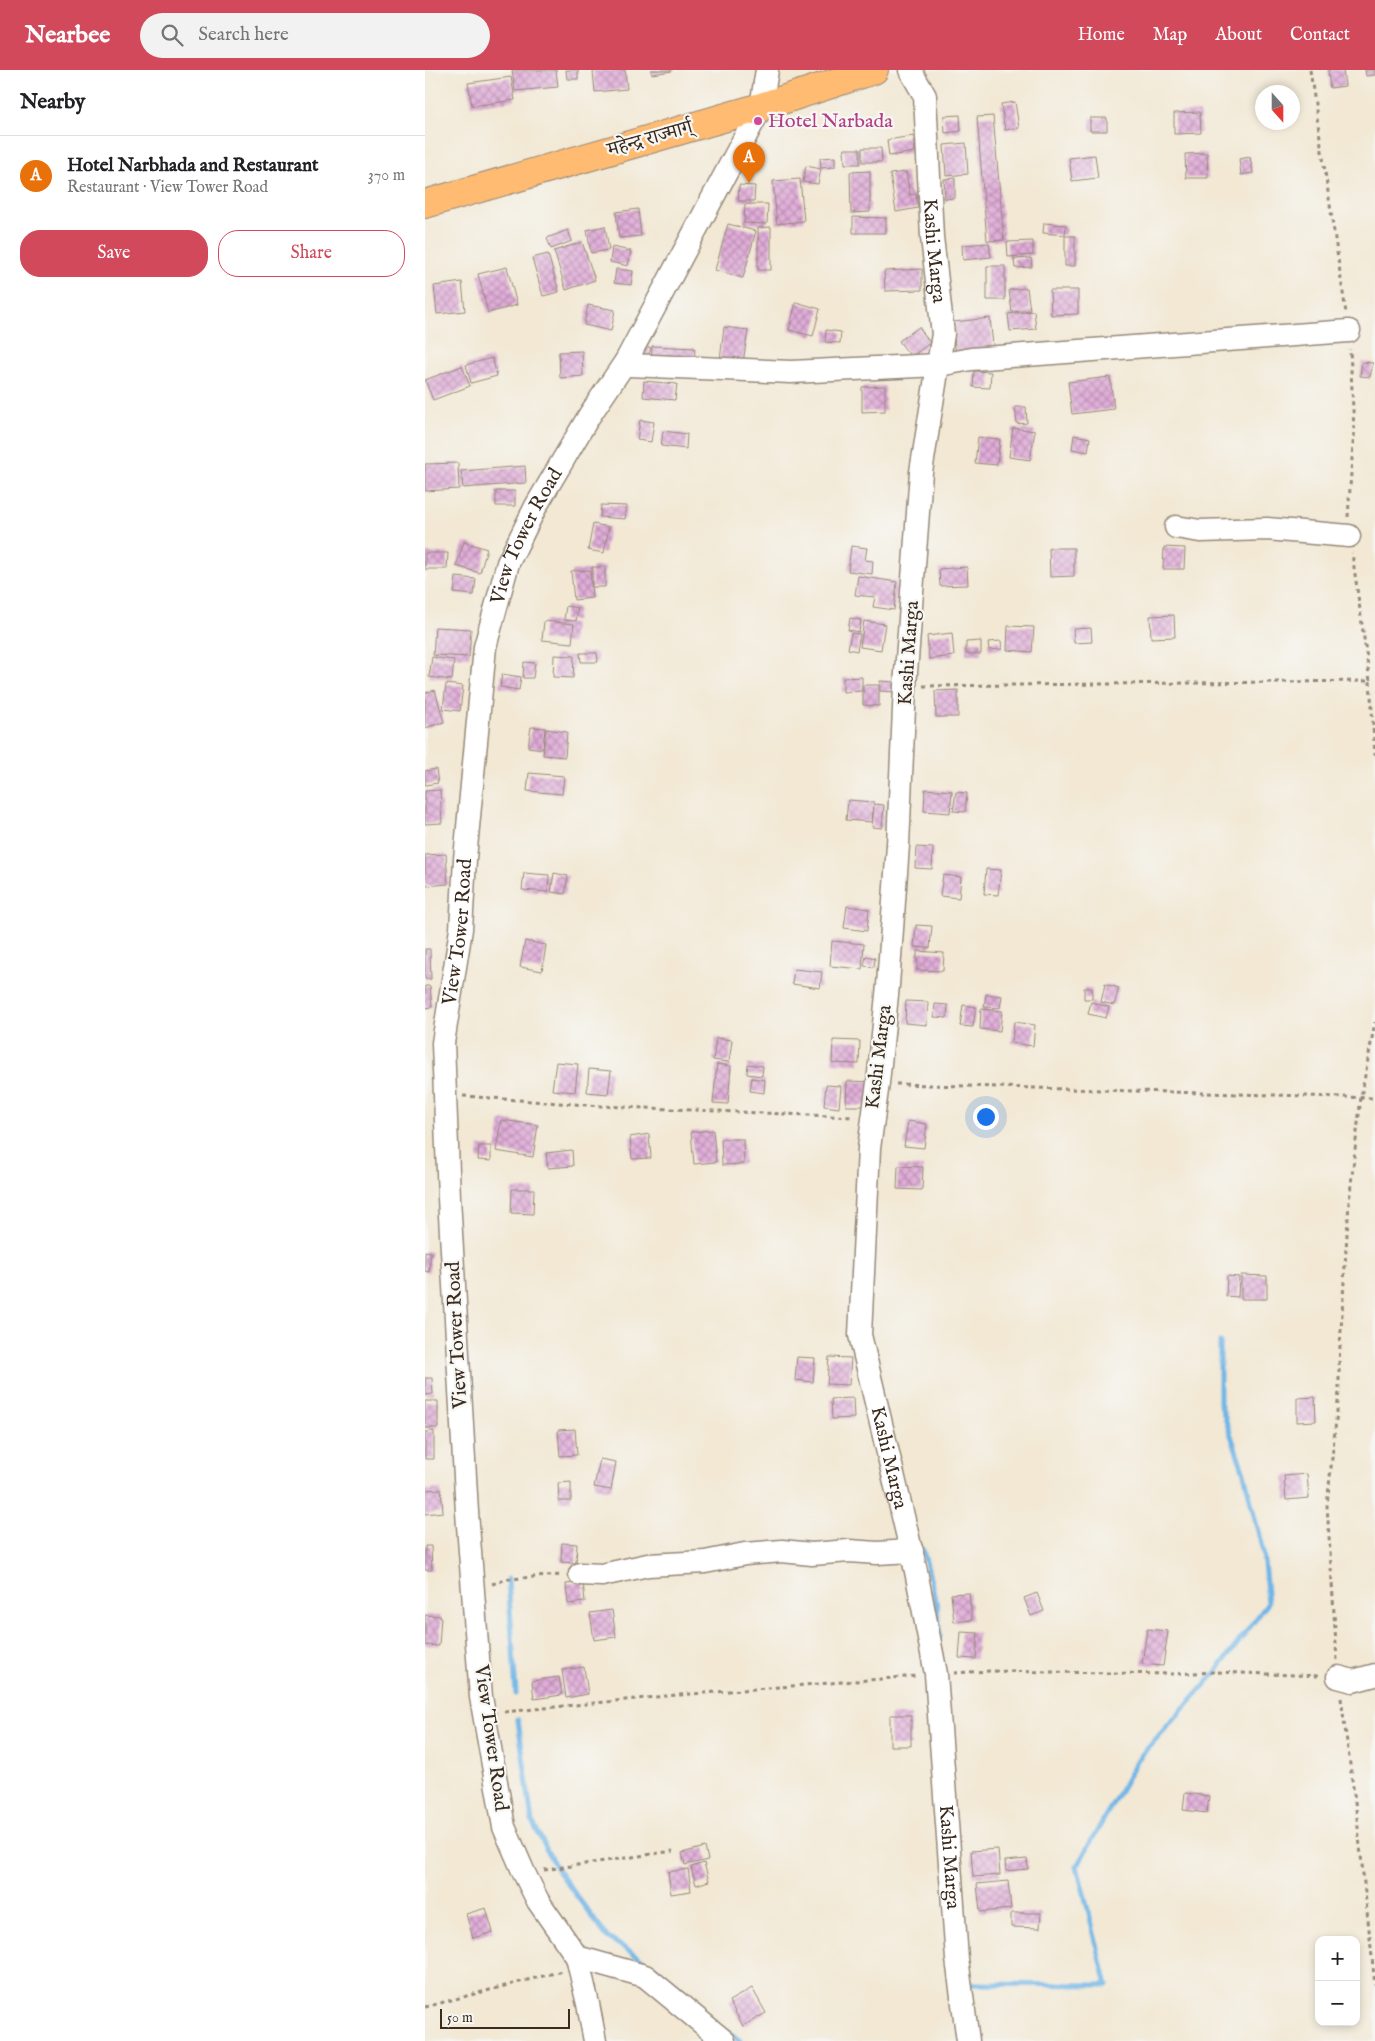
<!DOCTYPE html>
<meta charset="utf-8">
<style>
:root{--surface:#fff;--page:#f2f2f2;--text:#202124;--muted:#757577;--line:#e0e0e0;--accent:#d1495b}
body{margin:0;font-family:"IM FELL English","Noto Serif Devanagari",serif;background:var(--page);color:var(--text)}
.controls{position:absolute;right:15px;bottom:15px;display:grid;overflow:hidden;border-radius:10px;box-shadow:0 2px 8px #0003}
.controls button{width:45px;height:45px;display:grid;place-items:center;padding:0;border:0;border-bottom:1px solid var(--line);background:var(--surface);color:var(--text);font:25px sans-serif}
.compass{position:absolute;left:830px;top:15px;width:45px;height:45px;border-radius:50%;background:var(--surface);box-shadow:0 2px 8px #0003;rotate:159deg}
.scale{position:absolute;left:15px;bottom:12px;width:130px;box-sizing:border-box;padding-left:5px;border:2px solid #3b2a1e;border-top:0;font-size:14px;line-height:18px;white-space:nowrap;color:#3b2a1e;-webkit-text-stroke:4px #f6f6f2;paint-order:stroke}
.you{position:absolute;left:560px;top:1046px;width:18px;height:18px;margin:-12px;border:4px solid #fff;border-radius:50%;background:#1a73e8;box-shadow:0 0 0 8px #1a73e833}
.badge{display:grid;place-items:center;width:32px;height:32px;border-radius:50%;background:var(--accent);color:#fff;font-size:16px;font-weight:700}
.pin{position:absolute;translate:-50% -41px;filter:drop-shadow(0 1px 2px #0008)}
.pin::after{content:'';position:absolute;top:26px;width:18px;height:15px;background:inherit;clip-path:polygon(0 0,100% 0,50% 100%)}
.list{margin:0;padding:0;list-style:none}
h2{display:flex;justify-content:space-between;align-items:center;height:65px;margin:0;padding:0 20px;font-size:21px}
h2 small{font-size:16px;font-weight:400;color:var(--muted)}
.list li{display:grid;grid-template-columns:32px 1fr auto;gap:15px;align-items:center;box-sizing:border-box;height:80px;padding:0 20px;border-top:1px solid var(--line)}
.list b{display:block;font-size:19px;white-space:nowrap}
.list p{margin:0;font-size:16px;white-space:nowrap;color:var(--muted)}
.list em{font-size:16px;font-style:normal;color:var(--muted)}
.actions{display:flex;gap:10px;padding:15px 20px}
.actions a{flex:1;padding:11px 0;border:1px solid var(--accent);border-radius:20px;text-align:center;font-size:18px;color:var(--accent)}
.actions .main{background:var(--accent);color:#fff}
.icon{flex:none;width:28px;height:28px;fill:none;stroke:currentColor;stroke-width:2;stroke-linecap:round;stroke-linejoin:round}
.map{position:relative;flex:none;width:950px;height:1971px;overflow:hidden}
header{display:flex;align-items:center;gap:30px;box-sizing:border-box;height:70px;padding:0 25px;background:var(--accent);color:#fff}
header strong{font-size:24px}
nav{display:flex;gap:28px;margin-inline-start:auto;font-size:18px}
.search{width:350px;height:45px;background:var(--page);display:flex;align-items:center;gap:12px;box-sizing:border-box;padding:0 18px;border-radius:28px;color:var(--muted);font-size:19px}
main{display:flex}
aside{flex:1;background:var(--surface)}
.map>svg:first-child{display:block}
</style>
<header>
<strong>Nearbee</strong>
<div class="search"><svg class="icon" aria-label="search" viewBox="0 0 24 24"><circle cx="10" cy="10" r="6"/><path d="M15 15l6 6"/></svg>Search here</div>
<nav><a>Home</a><a>Map</a><a>About</a><a>Contact</a></nav>
</header>
<main>
<aside>
<h2>Nearby<small></small></h2>
<ul class="list">
<li><span class="badge" style="background:#e8710a">A</span><div><b>Hotel Narbhada and Restaurant</b><p>Restaurant · View Tower Road</p></div><em>370 m</em></li>
</ul>
<div class="actions"><a class="main">Save</a><a>Share</a></div>
</aside>
<div class="map">
<svg width="950" height="1971" viewBox="0 0 950 1971">
<defs>
<pattern id="building-cross-hatch" width="8" height="8" patternUnits="userSpaceOnUse" patternTransform="scale(1.25)"><rect width="8" height="8" fill="#e0add9"/><path d="M0 0l8 8M0 8l8-8" fill="none" stroke="#b78daf"/></pattern>
</defs>
<rect width="100%" height="100%" fill="#f6f6f2"/>
<filter id="ink" filterUnits="userSpaceOnUse"><feTurbulence type="fractalNoise" baseFrequency=".02" numOctaves="2"/><feDisplacementMap in="SourceGraphic" scale="10" xChannelSelector="R" yChannelSelector="G"/><feConvolveMatrix kernelMatrix="1 2 1 2 8 2 1 2 1" color-interpolation-filters="sRGB"/></filter>
<filter id="wash" filterUnits="userSpaceOnUse"><feTurbulence type="fractalNoise" baseFrequency=".0096" numOctaves="4" result="noise"/><feDisplacementMap in="SourceGraphic" scale="20" xChannelSelector="R" yChannelSelector="G"/><feGaussianBlur stdDeviation="1.12" result="paint"/><feColorMatrix in="noise" values="0 0 0 0 0 0 0 0 0 0 0 0 0 0 0 0 0 1.4 0 .05"/><feComposite in="paint" operator="in"/></filter>
<g filter="url(#wash)">
<rect width="100%" height="100%" fill="#f2e8d4"/>
<g fill="none" stroke-linecap="round" stroke-linejoin="round">
<path stroke="#70b6e7" stroke-width="5" d="M498 1480 512 1536 515 1567
M83 1509 91 1624
M93 1650 107 1751 131 1798 182 1867 229 1897 275 1936
M545 1914 682 1915 652 1796 713 1689 791 1602 843 1533 838 1482 819 1403 795 1333V1272
M304 1962 315 1971"/>
</g>
<g id="blocks">
<path fill="url(#building-cross-hatch)" d="M87 0H131L133 17 90 21Z
M141 0H153V9H142Z
M182 0H200L202 19 170 22 168 1Z
M226 0H247V1L227 4Z
M903 0H918L920 16 905 18Z
M940 0H950V5L941 6Z
M86 7 90 30 47 36 43 13Z
M590 32 594 58 580 60 576 34Z
M775 42 776 63 749 64V43Z
M535 45 536 61 520 63 519 46Z
M568 46 579 170 562 171 552 47Z
M665 48H682V61H665Z
M488 66 490 82 464 86 462 70Z
M541 73 543 104 521 106 519 75Z
M437 78H456L457 92H437Z
M419 79H435V94H420Z
M782 83 783 108H761L760 84Z
M670 85 673 108 647 111 644 88Z
M410 87V97L396 98 395 88Z
M825 87 828 103 816 105 814 89Z
M381 96 396 99 393 114 378 112Z
M445 101V142L426 143 425 102Z
M481 102 485 125 491 124 493 138 471 142 465 104Z
M530 108V128L520 129 519 109Z
M375 109 379 151 352 154 348 111Z
M314 115 330 116 329 131H313Z
M320 134H343L342 154 319 153Z
M213 139 216 166 194 168 191 142Z
M428 147 461 148V163H428Z
M619 153 641 155 640 165 618 163Z
M303 154 331 161 318 208 290 200Z
M180 156 184 180 166 183 162 160Z
M346 157V200H333V158Z
M143 160 147 171 126 179 122 168Z
M640 166H650V196H640Z
M608 171V185L583 187 582 172Z
M157 172 170 210 141 220 129 181Z
M564 173 566 187 538 190 537 175Z
M187 177 206 181 203 196 185 192Z
M123 184 134 222 118 226 107 188Z
M606 188 607 197 590 198 589 189Z
M562 196H580V230H562Z
M82 197 92 235 63 243 53 204Z
M191 199 208 201 206 215 189 213Z
M497 199V220L460 221 459 201Z
M37 212 40 241 12 244 9 216Z
M602 218 605 240 587 242 584 220Z
M625 220H653V244L626 245Z
M371 232 395 239 388 266 364 260Z
M163 235 190 240 186 261 159 255Z
M609 241 611 259 585 261 583 244Z
M565 248 569 284 531 288 528 252Z
M299 257 323 260 318 293 295 290Z
M494 257 505 273 486 287 474 271Z
M401 260 416 262 415 273 400 272Z
M216 274 226 278 221 293 210 290Z
M227 276 270 278 269 296 226 294Z
M157 281 158 306 135 308 134 282Z
M67 288 72 306 46 313 41 295Z
M937 292 948 293 945 307 935 306Z
M37 296 45 316 8 330 0 310Z
M549 301 566 302 565 318 548 317Z
M685 307 689 339 647 344 643 312Z
M219 311 252 314 250 330 218 327Z
M460 316V341L437 342V317Z
M590 337H601L602 353 592 354Z
M215 350 229 352 226 372 212 370Z
M588 358 610 361 605 390 584 387Z
M238 361 262 364 261 379 236 376Z
M649 365 665 368 663 382 647 379Z
M553 367 575 369 572 395 550 393Z
M33 393 34 419 0 421V394Z
M100 396 101 413 38 418 36 401Z
M71 421H90V436H71Z
M176 435 202 436 200 449 175 447Z
M168 454 184 457 179 483 163 480Z
M39 472 62 479 55 503 31 496Z
M426 476 442 478 440 490 448 491 447 504 423 501Z
M739 477 760 478 759 499H738Z
M624 478H649V506L625 507Z
M0 483H23L22 499H0Z
M167 497H180V517H167Z
M542 497 543 515 515 516 514 499Z
M165 500 167 528 149 530 146 501Z
M433 506 472 512 469 540 448 537 450 527 430 525Z
M31 507 51 509 49 525 29 523Z
M141 536 153 538 151 551 139 550Z
M749 545 750 567 726 568 725 546Z
M425 548 436 550 434 562 423 560Z
M119 551 149 554 147 573 117 570Z
M439 551 460 554 456 580 435 577Z
M583 556 609 557 607 582 582 580Z
M10 557 46 559 44 587 8 585Z
M666 558 667 572 649 573 648 559Z
M426 563 435 564 432 581 423 579Z
M527 563 529 586 504 589 502 566Z
M556 571V584H541V572Z
M576 571 577 579 564 580 563 572Z
M155 583H172L173 592H156Z
M129 585 149 586 148 608 128 607Z
M7 587 29 590 27 610 4 607Z
M99 592 110 593 108 608H98Z
M77 604 96 607 94 620 75 617Z
M437 607V621L418 622V608Z
M455 611 470 612V622L455 621Z
M21 614 38 616 35 641 18 639Z
M438 615H454V636L438 635Z
M10 620 19 652 0 658V623Z
M533 620V647H511L510 621Z
M106 657 120 658 118 679 103 677Z
M121 659 142 662 140 687 118 685Z
M11 699 13 713 0 715V701Z
M104 703 139 706 137 724 102 721Z
M500 719 527 721 525 743 499 741Z
M15 720 17 753 0 754V721Z
M531 722 542 723 540 742 528 741Z
M423 730 449 732 447 752 421 750Z
M449 734 459 735 457 758 447 757Z
M491 777 508 778 507 799 490 798Z
M21 784 23 814 0 816V785Z
M561 799 576 800 573 825 559 824Z
M99 803 124 805 123 822 97 820Z
M129 803 143 806 140 824 126 822Z
M518 805 536 807 534 828 515 826Z
M422 836 444 839 442 861 419 858Z
M491 855 507 856 505 878 489 877Z
M100 871 121 875 117 901 95 897Z
M407 871 439 874 437 899 405 896Z
M0 879H5L6 909H0Z
M492 881 519 883 518 901 492 900Z
M441 886 450 888 449 897 439 896Z
M369 899 397 902 395 918 367 914Z
M680 914 694 918 689 935 676 932Z
M0 916H5L7 937 0 938Z
M659 918H667V929H659Z
M561 924 577 926 575 938 559 937Z
M481 931 503 932 502 955 480 953Z
M666 932 684 937 681 948 663 944Z
M510 934 523 935 522 948 509 947Z
M538 935 551 937 548 957 535 956Z
M556 939 577 941 575 961 555 959Z
M589 952 610 955 608 976 587 973Z
M291 968 307 970 304 992 288 990Z
M408 970 435 971 434 994 407 993Z
M131 992 153 994 150 1022 127 1020Z
M292 994 306 996 303 1034 288 1033Z
M323 994 338 996 337 1006 322 1004Z
M164 999 186 1001 183 1024 162 1022Z
M327 1008 340 1010 339 1023 325 1021Z
M422 1011 448 1012 447 1036H421Z
M401 1015 416 1016 414 1038 399 1036Z
M76 1050 113 1055 108 1087 71 1081Z
M483 1051 502 1054 499 1078 479 1076Z
M288 1060 291 1092 269 1094 266 1062Z
M224 1064 226 1088 207 1089 205 1067Z
M296 1069H318L319 1094 297 1095Z
M54 1076H66V1091L53 1090Z
M147 1080 148 1096 123 1098 121 1083Z
M473 1096 498 1097 497 1120 472 1119Z
M87 1119H109L108 1144 86 1143Z
M0 1181 6 1182 4 1202 0 1201Z
M816 1205 842 1206V1229H816Z
M802 1206 814 1207 813 1227 801 1226Z
M372 1287 390 1288 388 1312 370 1310Z
M404 1287 426 1288 424 1315 402 1314Z
M0 1308H7L8 1324 0 1325Z
M890 1327 891 1351 872 1352V1328Z
M428 1328 429 1348 407 1349 406 1329Z
M0 1331H13V1358H0Z
M150 1359 152 1385 135 1386 133 1360Z
M9 1361V1389H0V1362Z
M175 1389 191 1392 186 1420 169 1417Z
M882 1404 884 1428 861 1430 859 1406Z
M146 1412V1431H134L133 1413Z
M16 1419 18 1442 0 1444V1420Z
M137 1473 152 1474 151 1493 136 1492Z
M0 1476H6L7 1500H0Z
M158 1512 160 1532 143 1534 141 1514Z
M544 1523 547 1550 529 1552 526 1524Z
M612 1523 619 1541 606 1546 599 1528Z
M187 1540 191 1567 169 1570 165 1543Z
M0 1545 16 1546 14 1576 0 1575Z
M722 1559 743 1561 738 1596 717 1594Z
M536 1562 553 1563 551 1589 534 1588Z
M159 1597 163 1624 141 1628 137 1600Z
M134 1607 137 1625 109 1629 107 1611Z
M465 1645H486V1676H465Z
M760 1723 784 1726 782 1743 758 1740Z
M280 1777 283 1790 260 1795 257 1783Z
M573 1779 575 1805 548 1807 546 1781Z
M602 1789 603 1799 581 1801 580 1791Z
M279 1793 284 1811 271 1815 266 1797Z
M263 1799 266 1821 246 1824 243 1802Z
M583 1811 586 1839 555 1842 552 1814Z
M61 1838 68 1862 48 1868 41 1844Z
M586 1843H616L615 1858 586 1857Z
M327 1918 341 1943 318 1956 304 1931Z"/>
</g>
</g>
<g filter="url(#ink)">
<use href="#blocks" fill-opacity="0" stroke="#968979" stroke-width="1"/>
<g fill="none" stroke-linecap="round" stroke-linejoin="round">
<defs>
<g id="minor">
<path id="s1" d="M485 0 500 26 507 167 518 264 496 402 480 616 473 775 463 915 453 1013 444 1078 435 1265 491 1501 511 1604 532 1889 543 1971"/>
<path d="M201 291 204 295 366 302 514 295 546 289 924 261"/>
<path d="M751 457 775 461 842 459 924 466"/>
<path d="M155 1504 177 1505 223 1495 280 1492 320 1484 357 1481 387 1484 424 1481 452 1483 487 1481"/>
<path d="M913 1607 928 1611 950 1605"/>
<path d="M152 1887 220 1906 299 1971"/>
<path id="s2" d="M170 1971 163 1934 152 1887 113 1831 99 1803 79 1757 56 1627 42 1442 24 1128 18 973 36 859 40 789 60 577 83 493 111 436 164 346 201 291 336 37 342 0"/>
</g>
<path id="highway" d="M0 134 336 37 449 0"/>
</defs>
<use href="#minor" stroke="#968979" stroke-width="25"/>
<use href="#highway" stroke="#968979" stroke-width="30"/>
<path stroke="#968979" stroke-width="3" stroke-dasharray="4 4" stroke-linecap="butt" d="M885 0 921 243
M923 447 929 360 925 279
M945 611 950 685
M498 616 945 611 927 483
M471 1014 950 1028
M38 1026 176 1036 429 1047
M67 1514 83 1509 137 1505
M912 1590 902 1435 914 1322V1292L924 1132 936 1027 950 952
M529 1603 564 1601 746 1604 791 1602 895 1606
M916 1628 931 1739 950 1915
M79 1642 241 1626 493 1606
M119 1800 248 1781
M0 1937 137 1901"/>
<use href="#minor" stroke="#fff" stroke-width="22"/>
<use href="#highway" stroke="#ffbb71" stroke-width="28"/>
</g>
</g>
<circle fill="#d1479c" stroke="#f6f6f2" stroke-width="2" cx="333" cy="51" r="5"/>
<g text-anchor="middle" dominant-baseline="central" stroke-width="4.5" stroke-linejoin="round" paint-order="stroke">
<g font-size="20" fill="#b23c85" stroke="#f6f6f2" text-anchor="start">
<text x="343" y="51">Hotel Narbada</text>
</g>
<g font-size="20" fill="#3b2a1e" stroke="#f6f6f2">
<text transform="translate(225 69) rotate(-16)">महेन्द्र राज्मार्ग्</text>
<text stroke="none"><textPath href="#s1" startOffset="185">Kashi Marga</textPath></text>
<text stroke="none"><textPath href="#s2" startOffset="1540">View Tower Road</textPath></text>
<text transform="translate(484 583) rotate(-86)">Kashi Marga</text>
<text stroke="none"><textPath href="#s2" startOffset="1135">View Tower Road</textPath></text>
<text transform="translate(454 987) rotate(-83)">Kashi Marga</text>
<text transform="translate(32 1265) rotate(-93)">View Tower Road</text>
<text stroke="none"><textPath href="#s1" startOffset="1400">Kashi Marga</textPath></text>
<text transform="translate(66 1668) rotate(82)">View Tower Road</text>
<text stroke="none"><textPath href="#s1" startOffset="1805">Kashi Marga</textPath></text>
</g>
</g>
</svg>
<div class="controls">
<button>+</button>
<button>−</button>
</div>
<svg class="compass" viewBox="-18 -18 36 36"><path d="M0-13l5 13h-10z" fill="#e53935"/><path d="M0 13l5-13h-10z" fill="#757577"/></svg>
<div class="scale">50 m</div>
<div class="you"></div>
<div class="pin badge" style="left:324px;top:113px;background:#e8710a">A</div>
</div>
</main>
